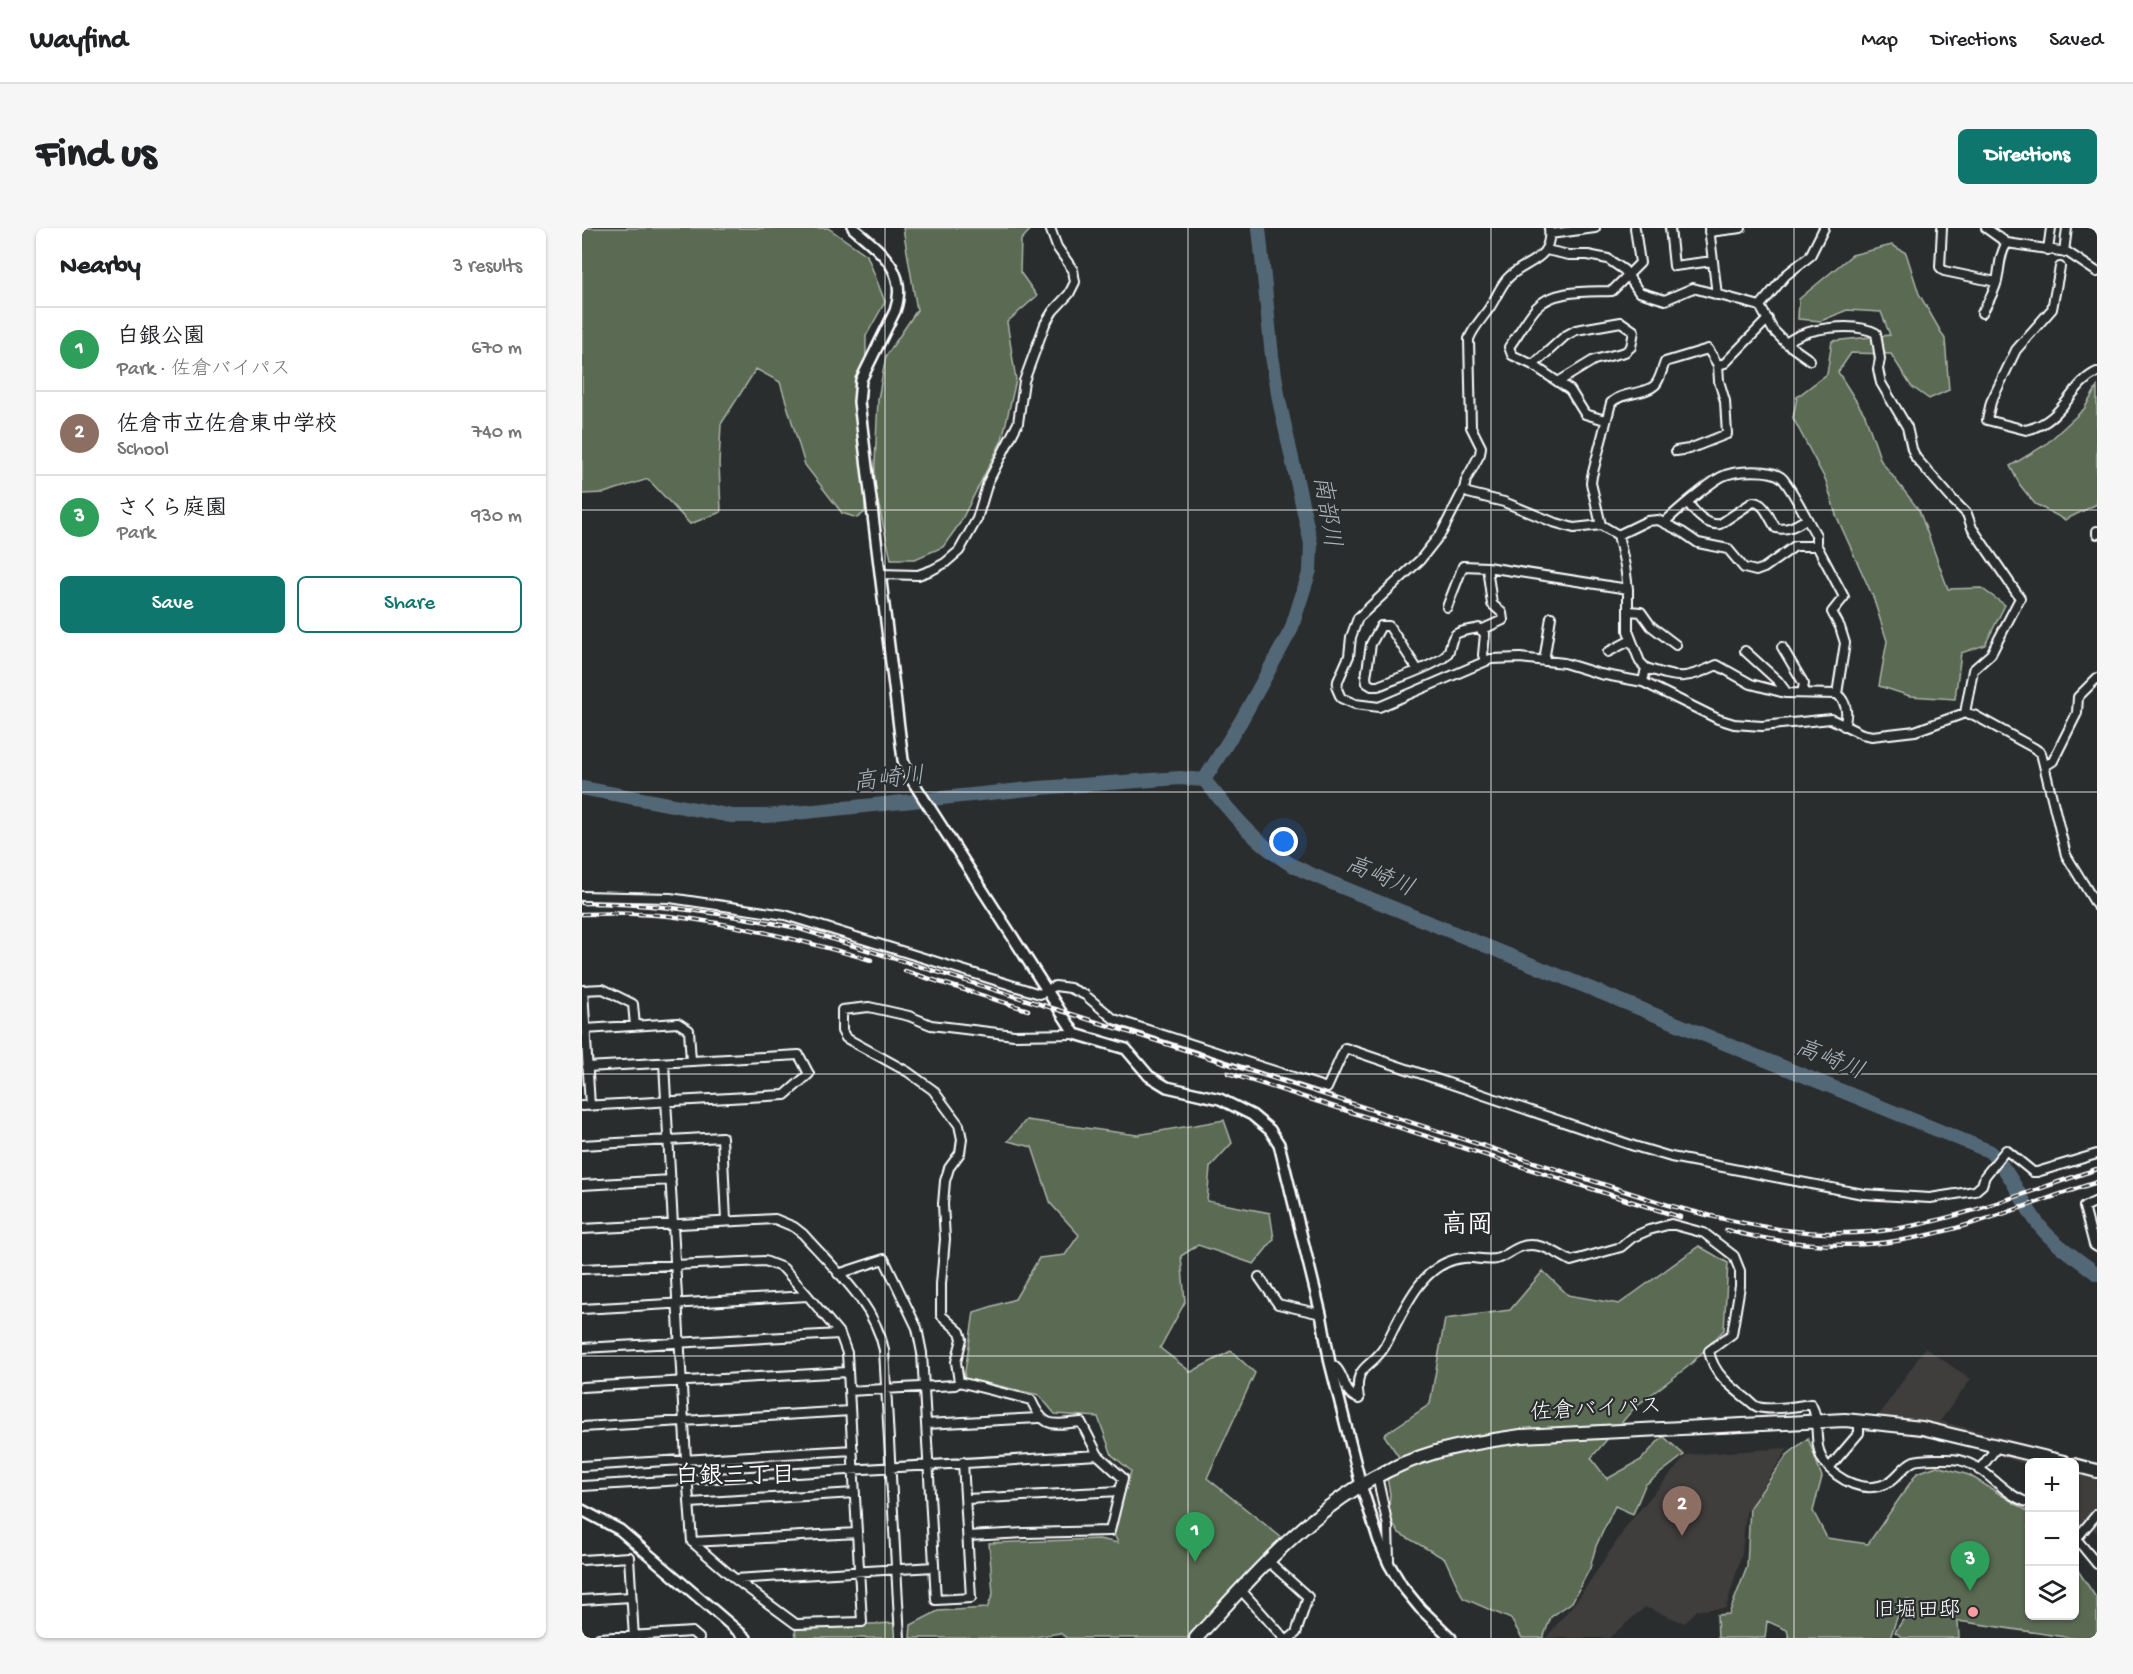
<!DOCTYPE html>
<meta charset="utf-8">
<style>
:root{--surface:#fff;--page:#f6f6f6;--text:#202124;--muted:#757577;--line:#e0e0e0;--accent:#0f766e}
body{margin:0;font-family:"Gochi Hand","Klee One",sans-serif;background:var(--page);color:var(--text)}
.controls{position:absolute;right:18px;bottom:18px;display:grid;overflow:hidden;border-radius:9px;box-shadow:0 2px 4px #0004}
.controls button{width:54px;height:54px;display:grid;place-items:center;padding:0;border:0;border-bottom:2px solid var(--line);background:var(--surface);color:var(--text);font:30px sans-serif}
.you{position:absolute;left:702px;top:614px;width:21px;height:21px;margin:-15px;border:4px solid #fff;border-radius:50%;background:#1a73e8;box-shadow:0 0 0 9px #1a73e833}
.badge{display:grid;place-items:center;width:39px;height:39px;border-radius:50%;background:var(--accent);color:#fff;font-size:20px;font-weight:700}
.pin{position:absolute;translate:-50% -50px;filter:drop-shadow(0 2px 3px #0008)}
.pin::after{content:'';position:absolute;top:32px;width:21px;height:18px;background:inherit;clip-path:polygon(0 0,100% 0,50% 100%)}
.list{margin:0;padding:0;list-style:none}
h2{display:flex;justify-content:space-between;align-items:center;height:78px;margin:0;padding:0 24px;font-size:26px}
h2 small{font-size:20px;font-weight:400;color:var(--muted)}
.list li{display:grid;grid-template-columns:39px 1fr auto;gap:18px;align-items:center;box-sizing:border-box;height:84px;padding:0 24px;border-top:2px solid var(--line)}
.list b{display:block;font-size:22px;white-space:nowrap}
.list p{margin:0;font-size:20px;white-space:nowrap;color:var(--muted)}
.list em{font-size:20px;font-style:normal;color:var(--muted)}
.actions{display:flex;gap:12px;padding:18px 24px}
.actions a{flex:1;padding:14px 0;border:2px solid var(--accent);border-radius:9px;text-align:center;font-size:21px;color:var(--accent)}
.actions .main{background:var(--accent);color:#fff}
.icon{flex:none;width:33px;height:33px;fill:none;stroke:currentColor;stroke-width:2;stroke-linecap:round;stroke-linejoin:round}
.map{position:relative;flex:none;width:1515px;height:1410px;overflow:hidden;border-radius:9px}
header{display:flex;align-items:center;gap:36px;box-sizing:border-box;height:84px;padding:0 30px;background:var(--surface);border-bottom:2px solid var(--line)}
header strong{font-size:28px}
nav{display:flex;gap:33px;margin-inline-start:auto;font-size:21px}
.intro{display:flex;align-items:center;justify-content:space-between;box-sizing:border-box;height:144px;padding:0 36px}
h1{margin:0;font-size:42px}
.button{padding:15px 27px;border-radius:9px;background:var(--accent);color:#fff;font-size:21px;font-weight:700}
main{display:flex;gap:36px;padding:0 36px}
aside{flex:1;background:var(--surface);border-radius:9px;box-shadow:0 2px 4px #0004}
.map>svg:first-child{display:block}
</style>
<header>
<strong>Wayfind</strong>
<nav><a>Map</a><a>Directions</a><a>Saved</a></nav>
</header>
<div class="intro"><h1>Find us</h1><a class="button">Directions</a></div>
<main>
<aside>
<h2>Nearby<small>3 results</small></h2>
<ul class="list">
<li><span class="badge" style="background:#2e9e5b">1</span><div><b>白銀公園</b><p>Park · 佐倉バイパス</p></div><em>670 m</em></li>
<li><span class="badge" style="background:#8d6e63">2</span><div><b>佐倉市立佐倉東中学校</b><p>School</p></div><em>740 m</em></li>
<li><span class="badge" style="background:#2e9e5b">3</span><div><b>さくら庭園</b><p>Park</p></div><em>930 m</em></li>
</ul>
<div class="actions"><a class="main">Save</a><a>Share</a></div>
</aside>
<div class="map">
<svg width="1515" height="1410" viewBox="0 0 1515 1410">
<rect width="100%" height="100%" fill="#2a2d2e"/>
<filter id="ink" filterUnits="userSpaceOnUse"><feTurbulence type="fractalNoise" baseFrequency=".0167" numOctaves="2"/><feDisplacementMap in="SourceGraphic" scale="12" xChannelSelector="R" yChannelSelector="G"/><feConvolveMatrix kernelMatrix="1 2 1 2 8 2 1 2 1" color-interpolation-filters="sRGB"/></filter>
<g filter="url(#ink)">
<path fill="#403d3c" d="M1343 1120 1389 1151 1358 1193 1515 1235V1304L1508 1299 1500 1309 1493 1303 1492 1234H1448L1447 1237 1373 1214 1288 1201Z
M1206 1220 1164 1284 1160 1325 1144 1380 1115 1382 1103 1395 1063 1379 1027 1410H964L998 1368 1049 1292 1105 1227Z"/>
<path fill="#5a6a53" stroke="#acb4a9" stroke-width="1.5" d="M0 0H246L285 27 303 74 284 108 283 284 275 290 260 285 223 237 198 154 174 141 139 196 137 235 139 284 108 296 66 251 22 265 0 266Z
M321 0H450L439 12 438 44 455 68 425 94 434 152 420 212 378 295 361 319 333 331H309L292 257 296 171 304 128 335 82Z
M1310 17 1324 25 1337 66 1363 111 1367 162 1347 171 1329 158 1309 126 1269 125 1256 144 1283 187 1299 233 1337 282 1366 361 1399 360 1423 377 1403 417 1379 425 1373 471 1328 468 1297 458 1305 413 1291 369 1254 287 1244 253 1211 190 1215 169 1245 146 1250 113 1308 107 1299 84 1265 82 1239 93 1216 91 1217 71 1270 27Z
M1515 159V276L1483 292 1453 276 1438 257 1428 238 1463 217 1502 181Z
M444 892 555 907 642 892 650 915 628 939 625 973 688 985 692 1011 672 1036 616 1017 599 1028 603 1074 578 1120 609 1144 649 1123 673 1145 625 1250 700 1310 609 1410H485L478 1405 447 1410H328L329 1397 356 1383 405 1380 411 1366 407 1315 517 1311 536 1315 531 1304 549 1243 530 1227 516 1189 473 1186 457 1167 382 1150 392 1084 433 1071 457 1030 483 1027 497 1007 469 976 450 919 426 913Z
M1117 1018 1146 1035 1142 1102 1108 1137 1053 1179 1009 1230 1025 1251 1059 1232 1081 1208 1102 1227 1063 1257 1051 1286 1033 1278 1014 1318 1008 1340 990 1374 969 1389 961 1410H940L929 1391 881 1370 863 1331 817 1305 806 1289 808 1266 804 1244 817 1229 802 1207 848 1176 863 1091 928 1082 961 1043 986 1067 1037 1076Z
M1226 1210 1240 1249 1231 1283 1245 1310 1286 1316 1335 1245 1355 1238 1387 1247 1447 1284 1448 1388H1492L1493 1338 1515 1371V1410H1490L1376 1393 1377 1410H1321L1313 1404 1332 1375 1324 1371 1318 1381 1308 1410H1207L1205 1402 1185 1393 1183 1410H1136L1135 1387 1147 1386 1165 1339 1168 1279 1205 1227Z
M314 1395V1410H214L213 1399Z"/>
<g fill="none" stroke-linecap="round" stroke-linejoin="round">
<path stroke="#536877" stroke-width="14" d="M622 552 659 493 709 402 728 342 729 316 697 172 690 128 677 0
M0 560 150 588H184L457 560 598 550 622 552C646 580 670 612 702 632 713 640 727 645 740 651L1407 923C1428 943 1438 970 1454 993 1469 1015 1495 1030 1515 1046"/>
<defs>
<path id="minor" d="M967 0C971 34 942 32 925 51 918 59 914 70 908 79 901 90 892 98 887 111L889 199 899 219 898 226 884 252 882 261 886 265 922 274 971 294 992 300 1019 297
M1088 0 1092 38 1131 33
M1127 0 1135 67
M1360 0 1358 39 1362 43 1414 54
M1404 0 1425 15 1485 24 1515 44
M1127 4 1159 0
M968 6 1013 0
M964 22 987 27H1006L1026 31 1042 42 1057 64 1083 72 1111 60 1178 78 1204 47 1228 28 1242 0
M1466 22 1469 0
M1482 24 1485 0
M1478 39 1470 81 1434 122 1409 174 1405 192 1444 202C1483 193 1487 157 1515 144
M1178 78 1191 102 1204 115 1228 132
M1400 85C1406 74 1412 65 1415 53 1418 40 1417 27 1425 15
M1204 115C1224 99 1272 94 1294 105L1298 131 1296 141 1299 155 1325 199 1330 221 1334 230 1370 271 1385 286 1390 300 1438 370 1409 426 1391 442 1383 485
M951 137 983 108 994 102 1039 94 1052 103 1049 119 1043 124 1012 132 976 154
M1136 137 1143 135 1186 91
M1023 192 1003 186 988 162 951 137 930 127 927 119C936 107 944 92 954 80 971 61 1007 64 1030 63L1058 35 1053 0
M882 261 860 304 838 332 776 390 769 409 767 428 756 453 755 461 759 470 773 476 797 479 909 431 938 430 982 435 1018 446 1061 454 1136 491 1152 496 1180 498 1249 491 1280 506 1290 508 1333 503 1383 485 1392 487 1452 520 1459 525 1484 627 1515 678
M1106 275C1113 285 1124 298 1138 296L1171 274C1183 274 1187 291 1194 300 1205 303 1215 297 1224 291
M1082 295C1094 283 1125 257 1139 249 1152 242 1191 240 1201 251 1213 266 1224 290 1234 307V318
M1515 303V306
M1036 307 1065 293 1076 292 1100 304 1116 315 1146 321 1162 340 1174 343 1182 340 1213 318H1235L1262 369 1250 384 1258 399 1263 415 1255 466
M298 346 336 347 350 342 363 335 377 323 395 291 406 254 436 195 442 153 463 96 471 83 487 66 493 54 491 42 475 19 468 0
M865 379 881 338 905 339
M1047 383 1059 384 1069 398 1094 417
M899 402 921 392 920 385 910 376 905 339 1046 361
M1200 419 1222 456 1220 465
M1163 423 1196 453 1205 465
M1026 424 1049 412
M962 433 969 389
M1064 440C1098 451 1102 452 1135 437L1169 456 1203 465 1255 466C1265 474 1266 486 1262 498
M836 442 807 398H799L789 416 784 449 785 455 790 458H796C818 449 842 442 861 430 871 424 866 413 874 406 880 402 890 402 897 400L903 406 901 427 903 433
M1061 454 1064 440 1058 434 1046 403V361L1043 338 1036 307 1019 297 1009 255 1010 248 1029 175C1041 163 1063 167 1073 157 1078 152 1080 141 1083 134L1126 121 1136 137 1137 153 1143 173 1145 206 1107 221 1094 223
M1463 538 1471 533 1495 485 1496 469 1515 450
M0 668 88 670 203 687 458 766 473 758 488 760 503 767 532 791 745 860 763 820 1052 918 1089 929 1281 966 1348 970 1393 963 1400 957 1403 948 1424 922 1451 944H1455L1515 926
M3 801 96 795 107 802 109 833
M82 835 104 1231
M0 878 203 867 227 846 217 827 5 839
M8 878 1 762 21 761 51 776 53 798
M0 917 140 909 144 992
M0 957 89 952
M1515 973 1502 979 1512 1017 1515 1019
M0 1001 193 991 212 999 221 1006C251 1040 293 1076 302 1122L318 1410
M0 1041 183 1033 201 1040 226 1068 258 1106 265 1125 280 1394 214 1396 153 1351 110 1314 104 1231
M256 1046 302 1031 335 1100 340 1125 354 1372 389 1370 381 1234
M677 1049 696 1076 739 1086
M0 1081 226 1068
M0 1120 258 1106
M748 1135C751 1137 754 1139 756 1142 764 1153 762 1166 777 1171 771 1135 789 1142 803 1118 820 1086 839 1033 882 1030 893 1029 903 1033 914 1031 922 1029 930 1022 938 1019 956 1012 974 1025 989 1033L1039 1019 1051 1009 1067 1002 1089 996 1122 1005 1152 1028 1158 1043V1058L1150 1106 1127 1123C1131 1145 1148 1158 1165 1171 1168 1173 1172 1178 1176 1179 1189 1183 1215 1178 1229 1176 1239 1193 1230 1216 1242 1234 1256 1253 1284 1267 1307 1254 1316 1249 1321 1238 1332 1233 1338 1231 1370 1230 1377 1232 1405 1238 1421 1268 1448 1275
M377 1154 449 1172C463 1202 470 1196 499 1194L516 1227 541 1250 528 1303 443 1305 386 1308
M0 1159 266 1144
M267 1163 373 1157 377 1154 374 1134 380 1111 378 1104 359 1087V1056L363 1011 361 976 363 953 367 940 378 925 380 911 377 897 351 862 326 844 264 810 260 803V782L287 779 327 788 349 797 432 807 493 806
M344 1196 457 1190
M0 1199 268 1183
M0 1238 271 1222
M1247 1240 1277 1205V1193
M1397 1242 1416 1218
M795 1248 806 1298 807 1332
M0 1258 516 1227
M384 1271 538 1263
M108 1275 273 1265
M1492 1308 1515 1336
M1495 1310 1515 1286
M110 1314 275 1305
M0 1332 47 1329 52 1410
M685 1332 726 1369 714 1405 708 1410
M153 1351 352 1339
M658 1361 702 1410
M0 1372 49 1369
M17 1410 110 1404 117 1410"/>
<path id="tertiary" d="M271 0C298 23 327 43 313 83L279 152 277 174 321 532 326 546 493 806 544 821 567 848 585 859 638 871 670 887 688 902 697 916 739 1086 748 1135 779 1257 797 1313 807 1336 820 1358 838 1380 869 1410
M0 1282 38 1302 164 1410"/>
<path id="trunk" d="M1492 1237 1515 1243
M614 1410C684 1334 750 1254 854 1224 882 1216 910 1212 939 1208L1263 1192 1340 1200 1482 1234"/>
</defs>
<use href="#minor" stroke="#fff" stroke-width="12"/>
<use href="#tertiary" stroke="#fff" stroke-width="14"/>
<use href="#trunk" stroke="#fff" stroke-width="16"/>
<use href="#minor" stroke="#2a2d2e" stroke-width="8"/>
<use href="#tertiary" stroke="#2a2d2e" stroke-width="9"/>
<use href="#trunk" stroke="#2a2d2e" stroke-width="12"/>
<defs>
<path id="rail" d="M0 675C73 675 143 685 215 700L569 811 1086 977C1164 998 1237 1014 1319 1000 1386 988 1451 962 1515 941
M0 686C29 685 58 685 87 688 156 696 222 713 289 732
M323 743 446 782
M646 845 1098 989
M1144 1002C1190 1014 1238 1019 1285 1016 1360 1012 1443 977 1515 954"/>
</defs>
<use href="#rail" stroke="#fff" stroke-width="4.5"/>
<use href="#rail" stroke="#2a2d2e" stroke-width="2" stroke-dasharray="7" stroke-linecap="butt"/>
</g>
</g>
<path fill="none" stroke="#fff" stroke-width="1.5" stroke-opacity="0.55" d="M303 0V1410M606 0V1410M909 0V1410M1212 0V1410M0 282H1515M0 564H1515M0 846H1515M0 1128H1515"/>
<circle fill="#ff9aa2" stroke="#2a2d2e" stroke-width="2" cx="1391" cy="1384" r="6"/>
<g text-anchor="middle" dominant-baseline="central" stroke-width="4.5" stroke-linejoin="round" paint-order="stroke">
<g font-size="22" fill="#fff" stroke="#2a2d2e">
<text transform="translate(1014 1183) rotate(-3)">佐倉バイパス</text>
</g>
<g font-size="22" fill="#fff" stroke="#2a2d2e" text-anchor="end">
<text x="1379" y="1384">旧堀田邸</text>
</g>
<g font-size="24" font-style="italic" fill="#a9b4bb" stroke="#2a2d2e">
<text transform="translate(743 284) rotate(81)">南部川</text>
<text transform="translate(307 553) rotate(-6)">高崎川</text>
<text transform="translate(797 650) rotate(22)">高崎川</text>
<text transform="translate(1247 833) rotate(22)">高崎川</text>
</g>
<g font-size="24" font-weight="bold" fill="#fff" stroke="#2a2d2e">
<text x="153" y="1249">白銀三丁目</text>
</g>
<g font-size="26" font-weight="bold" fill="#fff" stroke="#2a2d2e">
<text x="885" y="999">高岡</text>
</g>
</g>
</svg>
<div class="controls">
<button>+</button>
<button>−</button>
<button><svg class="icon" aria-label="layers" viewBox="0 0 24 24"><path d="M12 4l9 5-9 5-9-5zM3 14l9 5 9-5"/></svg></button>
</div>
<div class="you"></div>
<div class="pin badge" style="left:613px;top:1334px;background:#2e9e5b">1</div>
<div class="pin badge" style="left:1100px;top:1308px;background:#8d6e63">2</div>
<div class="pin badge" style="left:1388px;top:1363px;background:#2e9e5b">3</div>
</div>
</main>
